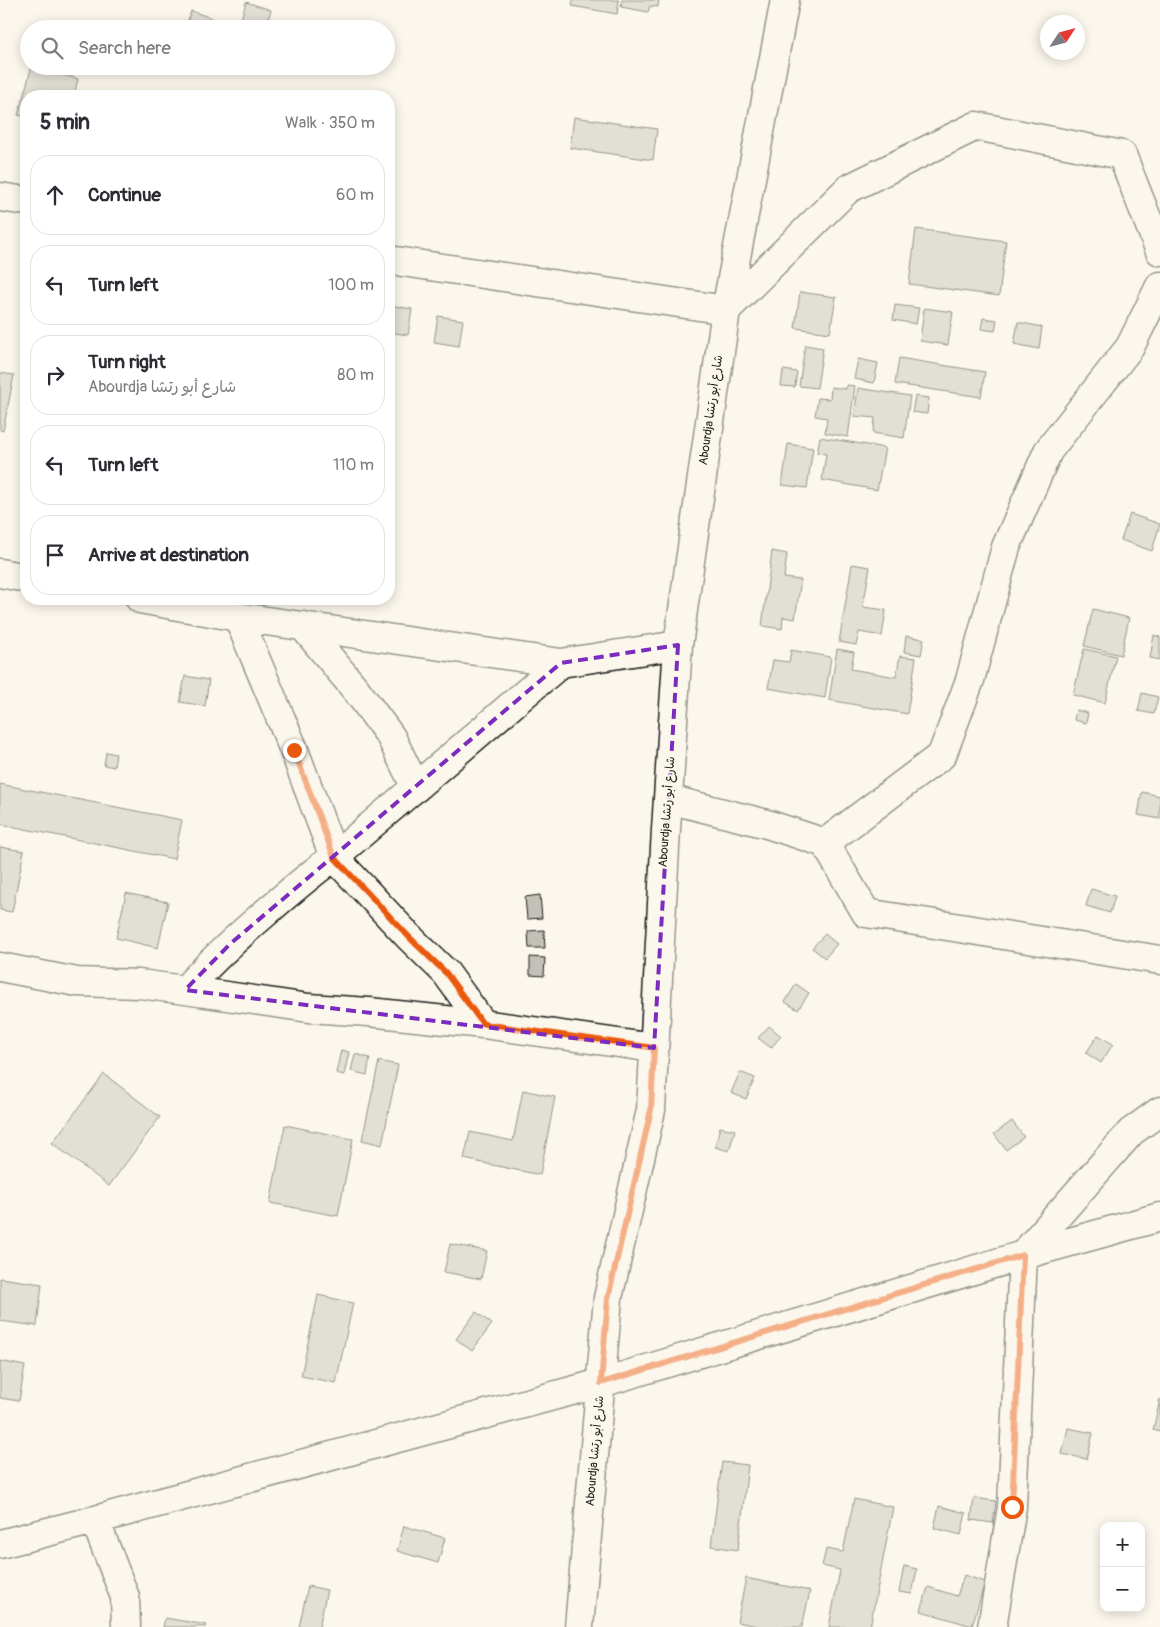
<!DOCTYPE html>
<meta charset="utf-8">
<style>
:root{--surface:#fff;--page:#f7f7f7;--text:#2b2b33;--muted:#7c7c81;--line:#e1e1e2}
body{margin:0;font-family:Pangolin,"Playpen Sans Arabic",sans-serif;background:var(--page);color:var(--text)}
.controls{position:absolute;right:15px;bottom:15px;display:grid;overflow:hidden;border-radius:10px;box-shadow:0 2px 12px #0003}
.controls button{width:45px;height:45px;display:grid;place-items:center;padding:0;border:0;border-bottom:1px solid var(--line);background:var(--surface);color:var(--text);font:25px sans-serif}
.compass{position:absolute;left:1040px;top:15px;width:45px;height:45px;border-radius:50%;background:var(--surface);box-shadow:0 2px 12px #0003;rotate:54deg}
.stop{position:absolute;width:15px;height:15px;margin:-11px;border:4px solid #ea580c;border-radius:50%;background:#fff}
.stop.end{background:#ea580c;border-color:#fff;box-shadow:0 1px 5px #0008}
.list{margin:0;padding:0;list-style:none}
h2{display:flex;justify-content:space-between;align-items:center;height:65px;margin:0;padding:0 20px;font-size:21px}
h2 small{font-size:16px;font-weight:400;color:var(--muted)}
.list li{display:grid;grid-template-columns:32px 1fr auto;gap:15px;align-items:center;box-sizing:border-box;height:80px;margin:0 10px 10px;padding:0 10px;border:1px solid var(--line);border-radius:20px}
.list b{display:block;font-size:19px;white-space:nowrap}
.list p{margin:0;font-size:16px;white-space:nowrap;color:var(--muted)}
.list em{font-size:16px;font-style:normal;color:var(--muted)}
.icon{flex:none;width:28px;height:28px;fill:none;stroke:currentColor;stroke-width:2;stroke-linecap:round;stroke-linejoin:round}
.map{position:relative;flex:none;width:1160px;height:1627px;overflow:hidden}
.search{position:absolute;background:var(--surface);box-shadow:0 2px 12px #0003;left:20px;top:20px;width:375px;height:55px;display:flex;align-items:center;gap:12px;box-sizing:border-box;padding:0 18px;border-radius:28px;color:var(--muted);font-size:19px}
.panel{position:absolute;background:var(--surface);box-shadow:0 2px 12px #0003;left:20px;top:90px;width:375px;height:515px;border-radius:20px}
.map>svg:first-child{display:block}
</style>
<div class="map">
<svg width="1160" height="1627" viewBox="0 0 1160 1627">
<rect width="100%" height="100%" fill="#fbf7ec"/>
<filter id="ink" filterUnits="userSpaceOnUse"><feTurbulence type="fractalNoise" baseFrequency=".02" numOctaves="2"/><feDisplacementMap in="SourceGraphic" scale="10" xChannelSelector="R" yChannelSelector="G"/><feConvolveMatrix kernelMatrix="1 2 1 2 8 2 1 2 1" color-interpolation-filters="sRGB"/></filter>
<g filter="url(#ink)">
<path fill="#c3c0b8" stroke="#1c1c1c" d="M573 0H619L617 14 572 6Z
M622 0H659L658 7 650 6 648 12 621 7Z
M246 2 271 10 265 29H258L240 23Z
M191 11 244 29H185Z
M32 66 78 79 74 96H26V117L18 115Z
M574 117 657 129 653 160 570 148Z
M916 229 1006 241 999 296 909 284Z
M800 292 836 297 830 333 795 328Z
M389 305 412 309 408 335 389 332Z
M895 305 919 308 916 324 893 320Z
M924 308 953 312 948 345 920 341Z
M438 316 463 320 459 346 434 342Z
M983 318 997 320 995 331 981 329Z
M1018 322 1042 327 1039 349 1014 344Z
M805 345 823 348 817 388 799 386Z
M899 358 985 372 981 397 895 384Z
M858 359 878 363 874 383 854 379Z
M783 370 797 372 795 387 781 386Z
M0 373 14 375 3 431 0 430Z
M847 385 855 386 848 437 825 433 827 418 815 416 818 398 830 399 831 387 846 389Z
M858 388 910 396 904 438 873 433 875 418 854 416Z
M915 396 929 398 927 414 912 412Z
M820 437 885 448 877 490 822 480 826 454 817 453Z
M788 444 813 448 807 488 782 485Z
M1130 514 1160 524 1152 551 1121 540Z
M772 551 787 554 784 578 801 580 795 619 783 617 782 629 762 626Z
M852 564 870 567 863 607 886 610 882 636 859 632 856 645 839 642Z
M1093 609 1129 618 1121 655 1084 646Z
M1154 635 1160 637V660L1150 658Z
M906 636 924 639 921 655 904 652Z
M837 649 854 652 851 669 896 677 900 656 916 658 907 714 829 700Z
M1084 649 1116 656 1105 703 1073 695Z
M791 650 831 657 825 698 768 688 773 660 789 662Z
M185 676 209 680 205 706 180 702Z
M1142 693 1158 697 1154 714 1138 711Z
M1076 710 1088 713 1086 723 1074 720Z
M106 752 116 754 114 767 104 765Z
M0 784 182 820 174 859 0 824Z
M1142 792 1160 796V819L1138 815Z
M0 847 24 851 12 912 0 910Z
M1091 889 1115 896 1110 913 1086 906Z
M126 893 168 902 158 948 116 938Z
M540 895 542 918 527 919 525 897Z
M544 930 545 948H529L528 931Z
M825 934 837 944 825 958 812 948Z
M530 957 545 958 544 976 530 975Z
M796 984 809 993 798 1010 785 1002Z
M769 1026 781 1036 771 1048 758 1038Z
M1098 1035 1113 1044 1101 1063 1086 1053Z
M341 1050 349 1052 344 1075 336 1073Z
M355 1054 370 1058 367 1075 351 1071Z
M379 1061 398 1065 382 1145 362 1140Z
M740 1072 755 1078 746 1099 731 1093Z
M104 1074 160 1117 109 1186 52 1143Z
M523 1090 555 1097 540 1175 464 1159 470 1132 513 1141Z
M1012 1121 1024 1137 1006 1150 994 1134Z
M285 1125 353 1139 338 1216 270 1203Z
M720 1127 735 1130 729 1151 715 1147Z
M450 1244 487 1251 481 1279 444 1272Z
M0 1278 42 1284 37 1326 0 1321Z
M318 1295 353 1303 336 1383 301 1376Z
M476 1312 492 1324 472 1351 456 1339Z
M0 1361 25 1366 19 1401 0 1398Z
M1160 1399V1432L1153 1430Z
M1068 1428 1093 1433 1087 1459 1062 1454Z
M722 1462 748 1465 738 1550 711 1546Z
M974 1498 996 1501 993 1523 971 1520Z
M854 1499 893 1507 870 1627H829L840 1570 822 1566 826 1549 843 1552Z
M939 1506 966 1513 961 1535 934 1528Z
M404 1526 445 1538 438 1563 397 1551Z
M904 1566 917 1569 912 1594 899 1592Z
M964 1575 985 1582 972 1626 921 1611 928 1587 957 1596Z
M746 1578 810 1591 802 1627H762L737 1622Z
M308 1586 327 1590 319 1627H299Z
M165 1618 207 1625 206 1627H163Z"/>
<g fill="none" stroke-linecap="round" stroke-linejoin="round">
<defs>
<path id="minor" d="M0 197 26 201
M389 260 726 310 848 189 976 126 1122 155 1160 251
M1160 286 1130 347 1048 451 1006 547 970 680 942 755 825 843 866 913 1160 960
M0 573 26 578
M140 599 238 617 561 663 678 645
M238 617 294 750 334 857 409 937 446 973 483 1024
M303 626 357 691 391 737 416 788
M668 799 767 824 825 843
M0 967 77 982 139 984 185 990 309 1008 369 1012 483 1024 654 1048
M185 990C209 963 235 939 263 915 286 895 309 875 334 857L561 663
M95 1520 125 1597 126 1627
M0 1544 95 1520 601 1383 1023 1255 1160 1217
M579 1627 608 1298 651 1110 666 829 678 645 726 310 785 0
M992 1627 1012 1507 1023 1255 1131 1132 1160 1111"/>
</defs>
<use href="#minor" stroke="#1c1c1c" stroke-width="31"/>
<use href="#minor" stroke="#fbf7ec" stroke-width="28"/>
</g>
</g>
<g fill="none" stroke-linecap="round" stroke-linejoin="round" filter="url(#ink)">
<path stroke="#ea580c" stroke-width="6" d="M294 750 334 857 409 937 446 973 483 1024 654 1048 651 1110 608 1298 601 1383 1023 1255 1012 1507"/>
</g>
<path d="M0 0H1160V1627H0ZM678 645 654 1048 185 990 230 944 561 663Z" fill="#fbf7ec" fill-opacity=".55" fill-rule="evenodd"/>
<path fill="none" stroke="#7b2cbf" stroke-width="4" stroke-dasharray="10 6" stroke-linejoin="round" d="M678 645 654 1048 185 990 230 944 561 663Z"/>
<g text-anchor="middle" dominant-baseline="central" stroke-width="4" stroke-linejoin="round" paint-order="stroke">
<g font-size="12" fill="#1c1c1c" stroke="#fbf7ec">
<text transform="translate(711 410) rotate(-82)">Abourdja شارع أبو رتشا</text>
<text transform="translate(667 812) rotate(-86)">Abourdja شارع أبو رتشا</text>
<text transform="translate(595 1451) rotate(-85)">Abourdja شارع أبو رتشا</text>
</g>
</g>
</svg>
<div class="controls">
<button>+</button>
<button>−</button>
</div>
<svg class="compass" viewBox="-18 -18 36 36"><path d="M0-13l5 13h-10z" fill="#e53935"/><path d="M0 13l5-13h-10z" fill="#7c7c81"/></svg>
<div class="stop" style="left:1012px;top:1507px"></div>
<div class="stop end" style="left:294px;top:750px"></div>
<div class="search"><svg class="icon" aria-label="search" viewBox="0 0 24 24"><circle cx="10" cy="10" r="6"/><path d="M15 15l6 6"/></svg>Search here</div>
<section class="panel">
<h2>5 min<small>Walk · 350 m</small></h2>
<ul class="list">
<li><svg class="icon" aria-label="ahead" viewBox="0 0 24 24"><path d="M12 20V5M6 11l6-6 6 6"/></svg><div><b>Continue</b></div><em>60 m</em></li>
<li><svg class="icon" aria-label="left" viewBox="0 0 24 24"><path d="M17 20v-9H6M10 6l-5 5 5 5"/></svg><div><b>Turn left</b></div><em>100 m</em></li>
<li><svg class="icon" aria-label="right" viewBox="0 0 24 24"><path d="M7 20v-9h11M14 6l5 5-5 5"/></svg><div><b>Turn right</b><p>Abourdja شارع أبو رتشا</p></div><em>80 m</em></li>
<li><svg class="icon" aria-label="left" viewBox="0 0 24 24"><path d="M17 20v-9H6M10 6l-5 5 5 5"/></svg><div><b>Turn left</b></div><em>110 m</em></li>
<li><svg class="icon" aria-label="arrive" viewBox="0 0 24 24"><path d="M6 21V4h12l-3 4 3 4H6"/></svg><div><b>Arrive at destination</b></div></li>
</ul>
</section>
</div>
